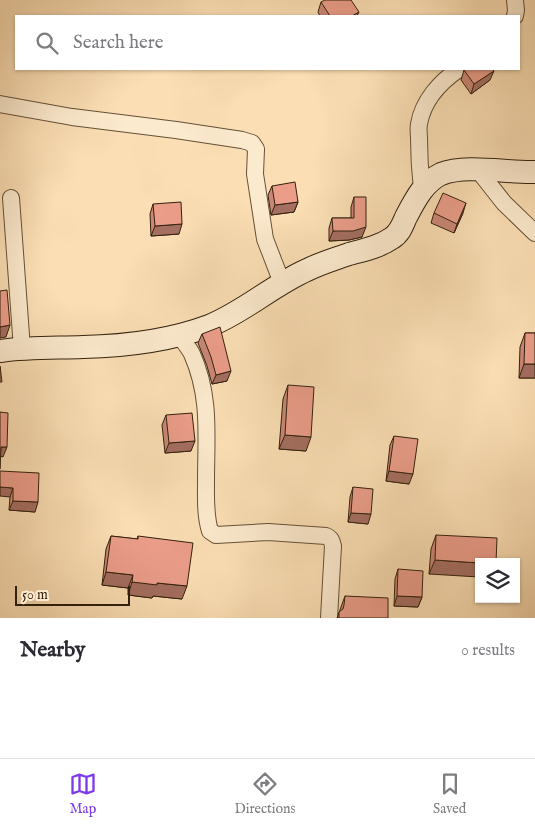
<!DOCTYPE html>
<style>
:root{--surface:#fff;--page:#f2f2f3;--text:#2b2b33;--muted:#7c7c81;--line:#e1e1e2;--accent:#7c3aed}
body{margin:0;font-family:"IM FELL English",serif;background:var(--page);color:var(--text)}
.controls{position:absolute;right:15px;bottom:15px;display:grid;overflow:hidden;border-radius:0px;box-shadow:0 1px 4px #0004}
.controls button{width:45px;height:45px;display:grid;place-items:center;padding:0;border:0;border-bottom:1px solid var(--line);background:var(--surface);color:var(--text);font:25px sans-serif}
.scale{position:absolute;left:15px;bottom:12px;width:115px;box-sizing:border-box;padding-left:5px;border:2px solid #33210d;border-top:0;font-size:14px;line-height:18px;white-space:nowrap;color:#33210d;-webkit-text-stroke:4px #fceace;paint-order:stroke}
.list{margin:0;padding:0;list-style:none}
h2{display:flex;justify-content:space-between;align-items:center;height:65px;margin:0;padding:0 20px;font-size:21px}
h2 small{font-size:16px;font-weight:400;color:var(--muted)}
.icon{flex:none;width:28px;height:28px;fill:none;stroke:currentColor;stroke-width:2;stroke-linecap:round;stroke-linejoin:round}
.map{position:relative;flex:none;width:535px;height:618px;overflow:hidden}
.search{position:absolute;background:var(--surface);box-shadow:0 1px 4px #0004;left:15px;right:15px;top:15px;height:55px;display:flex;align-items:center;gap:12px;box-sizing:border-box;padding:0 18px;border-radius:0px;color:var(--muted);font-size:19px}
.sheet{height:140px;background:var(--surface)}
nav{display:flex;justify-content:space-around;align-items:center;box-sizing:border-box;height:70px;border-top:1px solid var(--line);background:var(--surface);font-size:14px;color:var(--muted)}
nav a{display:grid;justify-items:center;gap:2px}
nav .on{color:var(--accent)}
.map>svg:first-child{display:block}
</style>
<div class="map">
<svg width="535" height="618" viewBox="0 0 535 618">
<rect width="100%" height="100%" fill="#fbdeb4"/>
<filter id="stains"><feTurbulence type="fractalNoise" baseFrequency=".004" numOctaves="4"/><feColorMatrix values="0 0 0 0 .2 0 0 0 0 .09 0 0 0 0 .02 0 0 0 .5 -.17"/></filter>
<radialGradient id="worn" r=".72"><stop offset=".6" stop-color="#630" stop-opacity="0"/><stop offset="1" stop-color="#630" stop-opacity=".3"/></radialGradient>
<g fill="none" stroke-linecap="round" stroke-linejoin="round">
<defs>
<path id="street" d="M515 0 516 10 515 16
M0 104 72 117 176 130 242 140 252 143 256 149 255 174 265 239 282 283
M478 170 504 203 535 233
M422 189C420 172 419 156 419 139 419 134 418 129 419 124 423 101 440 82 459 69
M11 198 22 349
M179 335C183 341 189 348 192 354 211 397 206 436 206 481 206 497 205 515 210 531L216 535 268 532 326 536C331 538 332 541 333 546L329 618"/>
<path id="secondary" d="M0 351C28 347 55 348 83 347 125 346 169 341 209 326 244 312 273 285 307 270 321 263 335 259 349 254 364 250 379 247 392 238 400 233 402 226 406 217 415 200 424 182 441 174 466 164 508 173 535 172"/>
</defs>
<use href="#street" stroke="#655037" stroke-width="18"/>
<use href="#secondary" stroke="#33210d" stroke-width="24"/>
<use href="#street" stroke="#fceace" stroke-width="16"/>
<use href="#secondary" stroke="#fceace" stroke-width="22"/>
</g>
<path fill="#ca8777" stroke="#33210d" d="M321 2 357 16H320L318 12Z
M464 70 490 80 471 94 461 80Z
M272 186 298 202 294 212 271 215 268 195Z
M354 197 362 237 349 240 329 241V228L332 218H351V207Z
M153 204 179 234 151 236 150 214Z
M434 213H463L454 233 431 223Z
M525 333H535V378H519L520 347Z
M202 334 227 381 212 384 207 366 198 343Z
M288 385 306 451 279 449 283 399Z
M166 415 191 451 165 453 162 425Z
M394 436 409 484 386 481 390 445Z
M0 471 35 512 9 510 10 497Z
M353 487 368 524 348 522 350 497Z
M436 535 496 562 429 574 431 549Z
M111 536 137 539 138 536 182 599 153 596 152 598 128 595V588L102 585 106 549Z
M398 569 422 597 418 607 394 606 395 579Z
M345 596 388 618H337Z"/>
<path fill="#a46e61" stroke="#33210d" d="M359 12 357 16H352Z
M494 71 490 80 471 94 474 84Z
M298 202 294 212 271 215 275 205Z
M466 203 463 213 454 233 457 224Z
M182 224 179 234 151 236 155 226Z
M366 227 362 237 349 240 329 241 333 231Z
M10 325 6 337 0 338V327Z
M524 364H535V378H519Z
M231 371 227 381 212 384 216 375Z
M285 435 311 437 306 451 279 449Z
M195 441 191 451 165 453 169 443Z
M1 447H7L3 457 0 456Z
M389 471 413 474 409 484 386 481Z
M0 487 13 488 10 497 0 496Z
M13 501 38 502 35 512 9 510Z
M351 513 371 514 368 524 348 522Z
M435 560 479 563V577L429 574Z
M106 572 133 575 128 588 102 585Z
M132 582 157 583 187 586 182 599 153 596 152 598 128 595Z
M397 596 422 597 418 607 394 606Z"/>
<path fill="#eb9d8a" stroke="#33210d" d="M325 0H351L359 12 352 16H330L321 2Z
M466 69H492L494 71 474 84 464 70Z
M295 182 298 202 275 205 272 186Z
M443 193 466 203 457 224 434 213Z
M354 197H366V227L353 231H333L332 218H354Z
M181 202 182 224 155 226 153 204Z
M7 290 10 325 0 327V291Z
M220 327 231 371 216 375 211 357 202 334Z
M525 333H535V364H524Z
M0 366 2 382H0Z
M288 385 314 387 311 437 285 435Z
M0 412 8 413 7 447H1L0 469Z
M192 413 195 441 169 443 166 415Z
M394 436 418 439 413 474 389 471Z
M0 471 39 473 38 502 13 501V488L0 487Z
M353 487 373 489 371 514 351 513Z
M436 535 497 538 496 562H479V563L435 560Z
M111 536 138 539V536L193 543 187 586 157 583V585L132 582 133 575 106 572Z
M398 569 423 571 422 597 397 596Z
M345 596 388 598V618H339V612L343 609 344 605Z"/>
<rect width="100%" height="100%" filter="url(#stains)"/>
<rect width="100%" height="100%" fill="url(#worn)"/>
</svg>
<div class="controls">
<button><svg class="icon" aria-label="layers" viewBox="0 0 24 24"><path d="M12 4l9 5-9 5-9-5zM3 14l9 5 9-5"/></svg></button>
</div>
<div class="scale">50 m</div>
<div class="search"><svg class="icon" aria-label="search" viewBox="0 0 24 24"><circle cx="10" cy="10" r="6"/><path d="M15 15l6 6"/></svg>Search here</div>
</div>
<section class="sheet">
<h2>Nearby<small>0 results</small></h2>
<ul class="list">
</ul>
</section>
<nav>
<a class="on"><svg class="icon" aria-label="map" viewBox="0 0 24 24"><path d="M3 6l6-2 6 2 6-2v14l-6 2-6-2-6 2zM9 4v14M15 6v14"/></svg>Map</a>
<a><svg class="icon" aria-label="directions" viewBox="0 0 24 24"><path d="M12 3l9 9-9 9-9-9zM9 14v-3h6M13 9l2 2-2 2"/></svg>Directions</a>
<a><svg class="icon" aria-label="saved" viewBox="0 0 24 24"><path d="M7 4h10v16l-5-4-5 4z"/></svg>Saved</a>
</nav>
